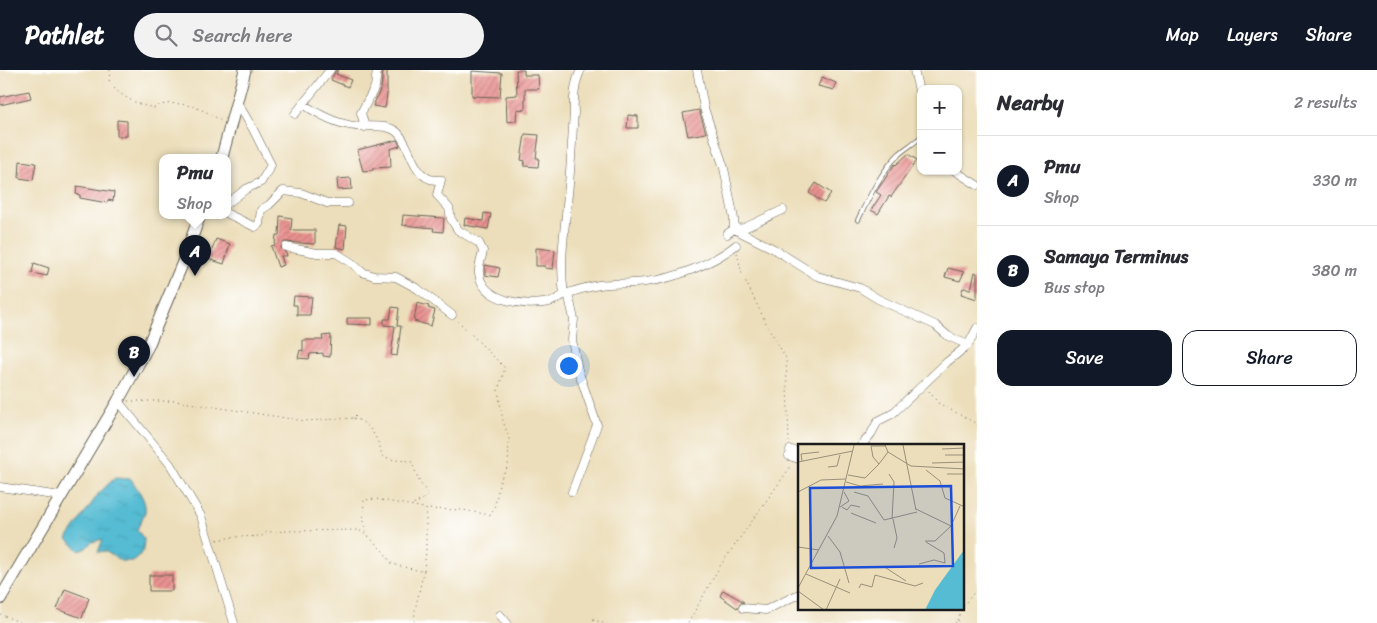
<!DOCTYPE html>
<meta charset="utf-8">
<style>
:root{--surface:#fff;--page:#f2f2f3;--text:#2b2b33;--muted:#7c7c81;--line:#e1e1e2;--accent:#111827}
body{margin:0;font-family:Sriracha,sans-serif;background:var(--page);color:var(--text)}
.controls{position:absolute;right:15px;top:15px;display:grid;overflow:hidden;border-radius:10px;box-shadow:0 1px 4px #0004}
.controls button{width:45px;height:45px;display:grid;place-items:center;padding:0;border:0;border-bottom:1px solid var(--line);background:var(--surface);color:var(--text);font:25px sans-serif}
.you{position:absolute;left:568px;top:295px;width:18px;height:18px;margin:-12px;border:4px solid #fff;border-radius:50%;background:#1a73e8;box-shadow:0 0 0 8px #1a73e833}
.badge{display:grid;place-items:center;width:32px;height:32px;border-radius:50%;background:var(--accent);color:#fff;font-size:16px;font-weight:700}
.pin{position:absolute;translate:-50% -41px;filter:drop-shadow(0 1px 2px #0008)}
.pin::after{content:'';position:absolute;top:26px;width:18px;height:15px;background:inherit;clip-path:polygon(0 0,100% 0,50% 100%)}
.popup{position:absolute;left:159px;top:84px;width:72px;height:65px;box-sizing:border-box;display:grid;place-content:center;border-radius:10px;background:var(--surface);filter:drop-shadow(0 1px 4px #0005);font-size:16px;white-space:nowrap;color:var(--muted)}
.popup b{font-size:19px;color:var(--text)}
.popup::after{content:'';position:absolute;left:50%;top:100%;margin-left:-10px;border:10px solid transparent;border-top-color:var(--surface)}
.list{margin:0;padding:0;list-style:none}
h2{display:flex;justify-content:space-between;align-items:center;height:65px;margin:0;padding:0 20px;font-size:21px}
h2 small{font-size:16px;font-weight:400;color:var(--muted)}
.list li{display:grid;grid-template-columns:32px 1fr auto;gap:15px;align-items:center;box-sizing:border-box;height:90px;padding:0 20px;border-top:1px solid var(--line)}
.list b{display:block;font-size:19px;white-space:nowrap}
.list p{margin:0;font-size:16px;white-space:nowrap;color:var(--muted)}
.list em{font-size:16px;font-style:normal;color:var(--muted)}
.actions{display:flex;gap:10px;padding:15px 20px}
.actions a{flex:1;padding:11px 0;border:1px solid var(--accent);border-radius:15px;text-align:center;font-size:18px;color:var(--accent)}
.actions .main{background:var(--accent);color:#fff}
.icon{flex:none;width:28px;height:28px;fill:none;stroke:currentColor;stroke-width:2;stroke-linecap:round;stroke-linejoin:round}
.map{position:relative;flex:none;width:977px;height:553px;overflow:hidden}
header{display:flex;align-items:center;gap:30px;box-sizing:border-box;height:70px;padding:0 25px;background:var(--accent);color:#fff}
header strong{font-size:24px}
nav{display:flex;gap:28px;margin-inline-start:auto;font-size:18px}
.search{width:350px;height:45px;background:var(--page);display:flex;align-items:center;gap:12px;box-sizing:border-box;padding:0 18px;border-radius:28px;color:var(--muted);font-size:19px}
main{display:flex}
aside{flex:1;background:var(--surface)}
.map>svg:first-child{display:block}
</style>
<header>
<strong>Pathlet</strong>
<div class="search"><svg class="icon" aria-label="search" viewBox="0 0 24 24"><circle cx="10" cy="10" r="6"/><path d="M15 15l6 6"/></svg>Search here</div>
<nav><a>Map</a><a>Layers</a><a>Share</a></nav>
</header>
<main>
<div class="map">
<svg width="977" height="553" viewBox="0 0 977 553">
<defs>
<pattern id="water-ripples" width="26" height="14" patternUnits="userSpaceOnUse" patternTransform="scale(1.25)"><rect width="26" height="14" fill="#55bcd3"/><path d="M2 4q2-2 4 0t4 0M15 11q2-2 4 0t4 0" fill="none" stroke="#49a1b5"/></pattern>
<pattern id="building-hatch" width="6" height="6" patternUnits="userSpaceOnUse" patternTransform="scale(1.25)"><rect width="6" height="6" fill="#ea9391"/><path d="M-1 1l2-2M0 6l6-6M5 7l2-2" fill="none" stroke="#bd7776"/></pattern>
</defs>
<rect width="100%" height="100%" fill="#fff"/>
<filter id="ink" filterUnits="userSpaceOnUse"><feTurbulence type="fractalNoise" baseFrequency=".02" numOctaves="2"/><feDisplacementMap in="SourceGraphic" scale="10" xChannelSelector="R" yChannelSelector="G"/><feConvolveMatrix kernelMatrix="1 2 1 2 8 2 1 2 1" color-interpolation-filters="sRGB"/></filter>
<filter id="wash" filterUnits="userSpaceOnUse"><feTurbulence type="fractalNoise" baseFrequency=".0096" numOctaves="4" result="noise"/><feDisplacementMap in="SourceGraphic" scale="20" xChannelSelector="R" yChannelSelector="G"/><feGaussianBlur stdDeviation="1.12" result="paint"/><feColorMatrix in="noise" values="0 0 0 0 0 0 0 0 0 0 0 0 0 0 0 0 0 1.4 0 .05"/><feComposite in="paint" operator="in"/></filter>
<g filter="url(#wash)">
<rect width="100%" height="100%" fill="#ecdeba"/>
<path fill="url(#water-ripples)" stroke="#386c78" d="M115 408 131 409C137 419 147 430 145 442 143 448 139 454 137 460L144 469 143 482 132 491H121L105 481 98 482 103 469 92 472 86 478 80 481 67 469 99 423Z"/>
<g id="blocks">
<path fill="url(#building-hatch)" d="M336 0H338L336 4 351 10 348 17 331 10Z
M383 0H387V25L385 38 373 36 381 18Z
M516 0H524V5H538L539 19H525V40L517 39 516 51 507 52 506 26 517 25Z
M472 1 502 3 500 27 472 26Z
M822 7 836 13 834 20 818 16Z
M29 21 31 28 0 35V27Z
M699 40 706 63 688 66 683 43Z
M628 45 638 46V58H627Z
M117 50 127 51V66H117Z
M525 64 539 65 536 88H539L538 97 524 96 525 91 521 90Z
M397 70 400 76 390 79 391 97 373 98V100L363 101 357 80Z
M908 84 917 90 891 127 889 126 878 144 871 140 881 125 876 122 895 94 896 95Z
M20 91 36 93 33 110 19 108Z
M351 108 352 119 338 120 337 109Z
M816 113 831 123 824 133 809 123Z
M77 116 114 122 113 131 108 130 107 133 80 128V125L76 124Z
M484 143 491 144 488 159 464 155 465 148 483 151Z
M403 145 444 148 443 162 433 161 434 158 402 155Z
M280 146 292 148 291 160H315V174L284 172 281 178 286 183 287 186H281L284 195 278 197 271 176 275 175 276 165H279Z
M339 155 347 156 345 179 336 177Z
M216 169 230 174 224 194 205 188 207 182 211 183Z
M536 178 555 180 553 199 545 198V196H536Z
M34 193 49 198 47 206 32 203Z
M485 195 500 198 498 207 485 205Z
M948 198 964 202 960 211 945 207Z
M975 202 977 203V229L961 224 963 218 971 219Z
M294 226 312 227 310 245H297V235H293Z
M417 233 429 236 428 238 435 240 431 256 414 251Z
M392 237 399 238 397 256H401L397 286 391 285 395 256 384 255V249H390Z
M347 248H372V255L347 254Z
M331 265 330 287 323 286V283L310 284 309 289 298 288 300 280 303 281V270H323L322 266Z
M149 505H172V521H149Z
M65 519 89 528 82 548 57 539Z
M723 520 744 532 740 533 737 538 720 526Z"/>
</g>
</g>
<g filter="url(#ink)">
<use href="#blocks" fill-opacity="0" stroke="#656053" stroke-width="1"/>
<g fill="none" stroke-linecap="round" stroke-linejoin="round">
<defs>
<path id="service" d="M858 150C869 127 881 102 899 84 906 78 914 73 921 67"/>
<path id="minor" d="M697 0 704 38 724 98 734 149V159L727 164
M914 0 921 29
M303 34C318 44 332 52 349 55 364 59 385 52 397 62 410 73 412 103 430 109 433 110 438 110 441 110L437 125 449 138 451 149 458 160 479 173 483 181C482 188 478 196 479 203 482 232 527 237 549 232 555 231 561 226 566 224 576 220 589 217 599 215 614 213 630 214 645 212 674 209 714 193 736 175
M295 44 330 0
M365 57 361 43 375 17 377 0
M955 101 977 115
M228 133 246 119 261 112 271 95 253 59 237 32
M228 144 255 157 259 154 261 140 269 135 283 121 301 123 327 133H348
M734 159 774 179 817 206 860 218 878 229 935 255 948 266 968 275 947 292 892 344 878 351 871 364 861 376
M734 159 744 158 783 140
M286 177 317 183H336L352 193 362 202 374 206 396 207 418 219 452 245
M568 223 574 249 572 270 578 300 597 355 572 422
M564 225C559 191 565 158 568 124 571 97 572 69 574 42 573 30 575 10 581 0
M968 275 977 258
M118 331 170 394 201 446 234 553
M790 380 799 381
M789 386 799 389
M0 417 60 426
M743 538 766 540 799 524
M500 545 507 553"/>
<path id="primary" d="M222 87 245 0
M0 529 118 331 148 276 183 192 200 145"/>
</defs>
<use href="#service" stroke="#656053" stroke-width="5.5"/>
<use href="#minor" stroke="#656053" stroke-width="9"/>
<use href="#primary" stroke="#656053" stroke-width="13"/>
<path stroke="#656053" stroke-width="1" stroke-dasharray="1 4" stroke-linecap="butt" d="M110 0 109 13C122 27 135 34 154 38 174 27 205 38 222 52
M737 183 742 204 767 255 786 288 789 372
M929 321 938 333 977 354
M128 331H176L305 351 353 348
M356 345 353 348C370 352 379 370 382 386L394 390 411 391 420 413 429 425 412 436
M368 466 363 452 364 430 376 429 424 438
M217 470 233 467 262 466 267 462 287 461 359 460 368 466 384 482 391 493 396 495 420 501 424 500 415 540 414 553
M424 500 426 481V439L463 440 490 445C500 431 495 411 508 397L509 368 503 351 498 320 505 298 458 251
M963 536 977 519
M0 544 21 553
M593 549 603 553
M957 550 962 539
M688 553 720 496 789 399V394
M955 553 957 550 962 553"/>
<use href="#service" stroke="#fff" stroke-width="4"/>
<use href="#minor" stroke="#fff" stroke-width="8"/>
<use href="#primary" stroke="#fff" stroke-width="11"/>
</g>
</g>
<g transform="translate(798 374)">
<rect width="166" height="166" fill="#ecdeba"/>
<path d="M166 106V166H127L137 146Z" fill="#55bcd3"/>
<path fill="none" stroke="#99907b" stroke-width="1" d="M87 1 90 8 113 22 167 25M105 1 118 66M144 5 167 4M147 11H167M4 17 3 10 21 8M0 18 55 7M134 19 167 18M81 20 90 8M30 23 39 22 42 11M128 26 142 37 147 54 167 63M91 30 96 38 94 75M149 30H167M50 31 67 34 81 20 75 13 73 2H88M48 38 62 42 85 40M0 48 23 36 48 35M56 48 70 52 86 76 119 68M42 63 51 57 46 48M44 63 49 66 53 61 62 63M118 65 153 82 137 97H127M53 69 78 79M95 75 99 94 96 104M153 82 162 62M30 92 42 108 51 139M0 103 21 106M121 120 136 116 147 119 146 109 128 98M85 122 108 137M8 130 52 149M0 144 39 72 56 1M61 144 63 140 74 143 77 131 117 142 125 139M0 147 26 166M28 166 42 135"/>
<path fill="#1d4ed8" fill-opacity="0.15" stroke="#1d4ed8" stroke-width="2.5" d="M153 42 155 122 13 124 12 44Z"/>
<rect width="166" height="166" fill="none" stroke="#1c1c1c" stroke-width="2.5"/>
</g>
</svg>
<div class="controls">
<button>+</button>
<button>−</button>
</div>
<div class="you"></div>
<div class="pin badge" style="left:195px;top:206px">A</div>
<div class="popup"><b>Pmu</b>Shop</div>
<div class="pin badge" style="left:134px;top:307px">B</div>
</div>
<aside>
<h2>Nearby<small>2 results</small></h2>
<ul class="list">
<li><span class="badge">A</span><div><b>Pmu</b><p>Shop</p></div><em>330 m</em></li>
<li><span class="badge">B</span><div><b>Samaya Terminus</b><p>Bus stop</p></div><em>380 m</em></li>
</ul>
<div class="actions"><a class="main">Save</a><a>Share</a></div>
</aside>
</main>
